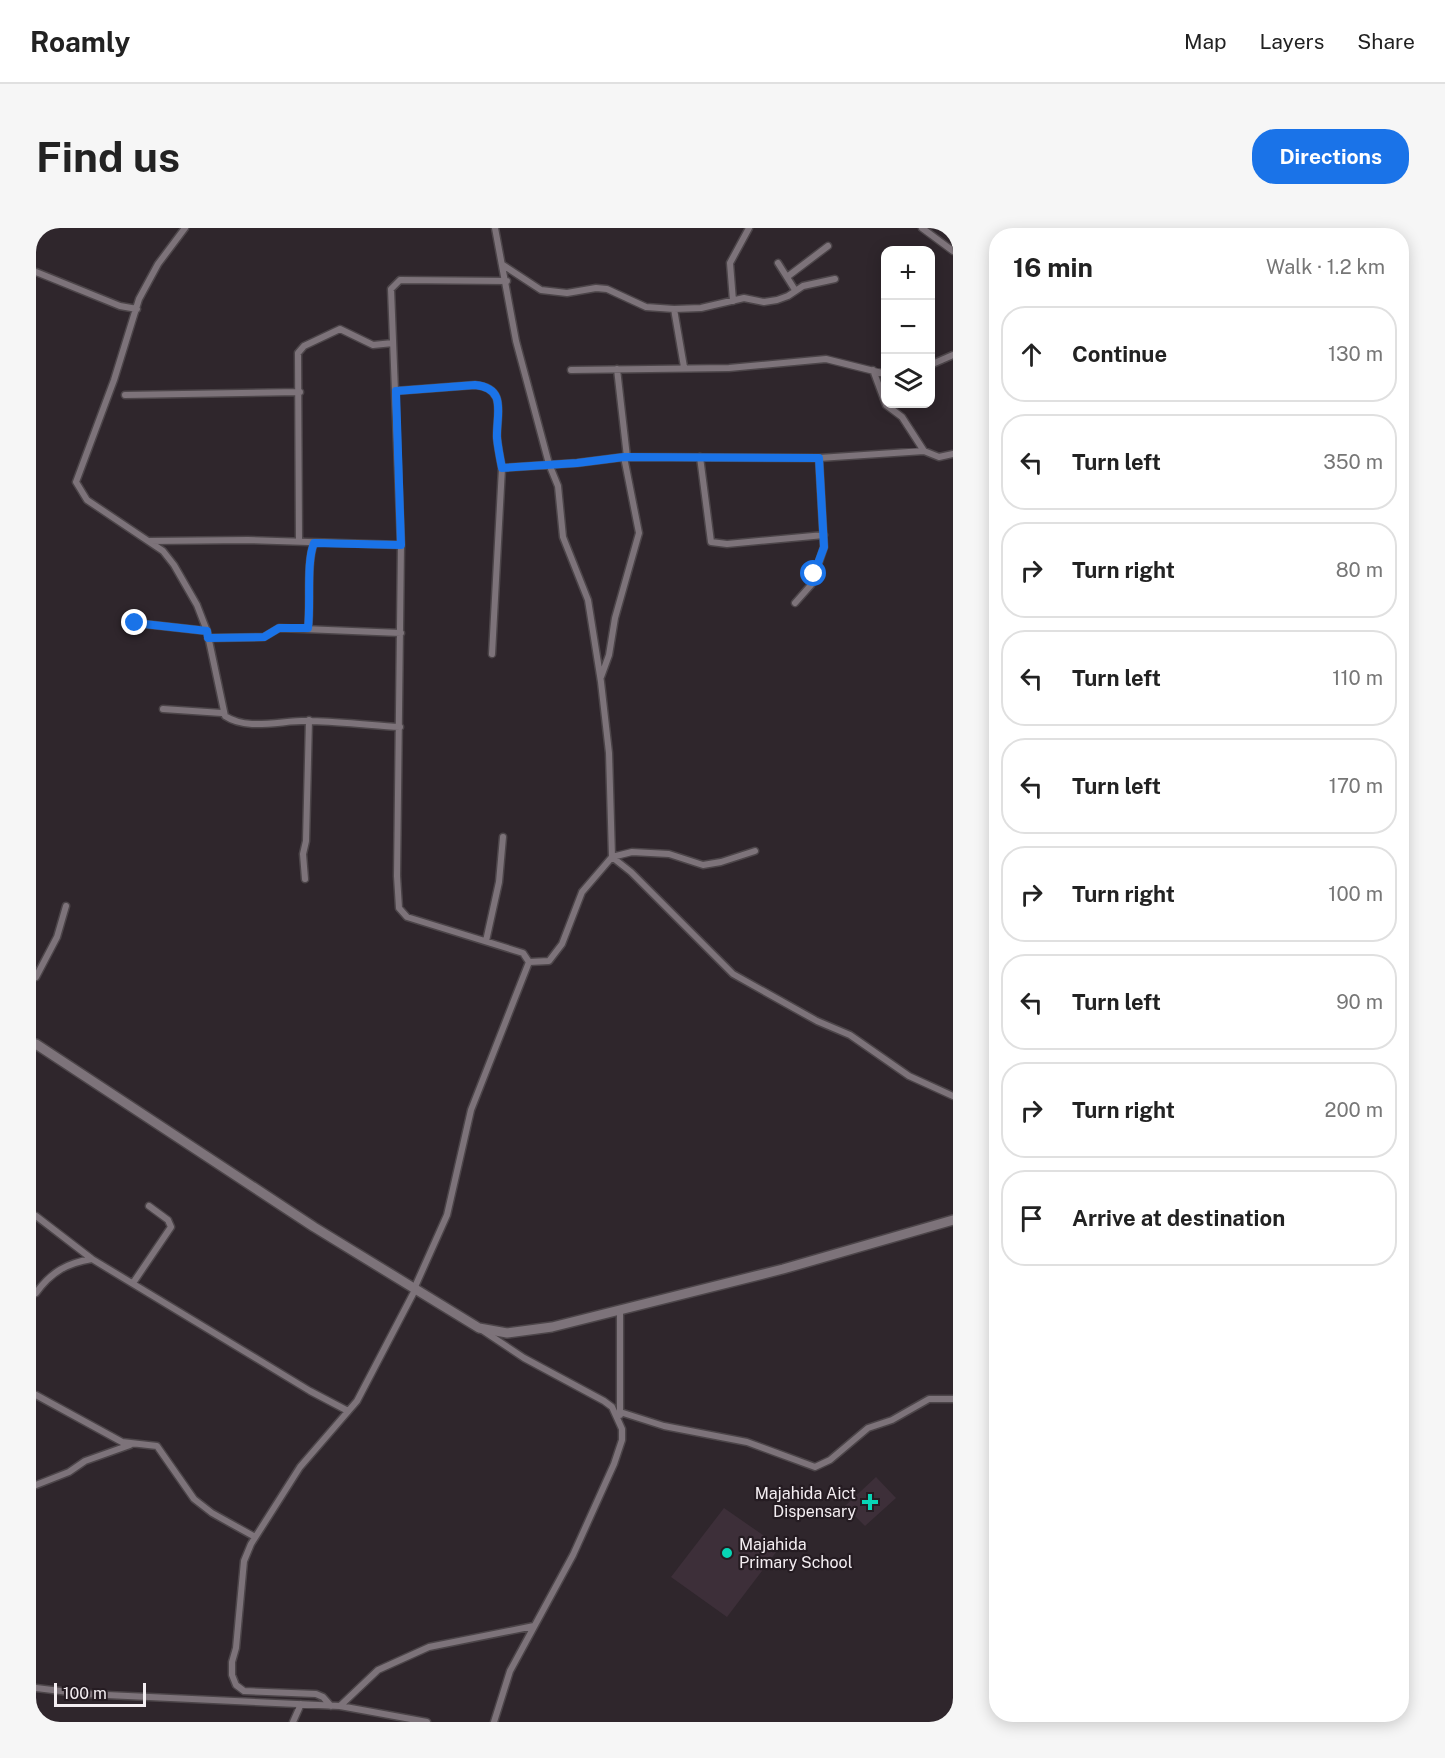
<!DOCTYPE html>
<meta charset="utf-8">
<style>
:root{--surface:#fff;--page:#f6f6f6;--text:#222;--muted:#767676;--line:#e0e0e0;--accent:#1a73e8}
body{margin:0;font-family:"Public Sans",sans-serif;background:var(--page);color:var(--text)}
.controls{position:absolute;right:18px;top:18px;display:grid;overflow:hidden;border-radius:12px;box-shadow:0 3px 15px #0003}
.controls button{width:54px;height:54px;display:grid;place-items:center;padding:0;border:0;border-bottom:2px solid var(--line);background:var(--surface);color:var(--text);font:30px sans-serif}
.scale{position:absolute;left:18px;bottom:15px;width:92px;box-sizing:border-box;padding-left:6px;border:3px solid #f4eef2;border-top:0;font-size:16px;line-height:21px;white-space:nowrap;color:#f4eef2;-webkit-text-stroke:4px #251c22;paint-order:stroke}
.stop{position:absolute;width:18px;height:18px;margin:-14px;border:4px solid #1a73e8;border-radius:50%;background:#fff}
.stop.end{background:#1a73e8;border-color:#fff;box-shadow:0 2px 6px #0008}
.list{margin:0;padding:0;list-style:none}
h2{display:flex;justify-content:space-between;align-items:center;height:78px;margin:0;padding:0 24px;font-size:26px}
h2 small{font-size:20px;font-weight:400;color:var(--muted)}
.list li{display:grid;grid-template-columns:39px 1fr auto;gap:18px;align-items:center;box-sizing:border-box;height:96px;margin:0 12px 12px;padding:0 12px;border:2px solid var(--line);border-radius:24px}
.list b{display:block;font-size:22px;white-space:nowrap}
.list em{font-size:20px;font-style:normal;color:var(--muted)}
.icon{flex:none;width:33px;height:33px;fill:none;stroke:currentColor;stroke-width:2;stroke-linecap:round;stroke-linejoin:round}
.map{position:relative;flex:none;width:917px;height:1494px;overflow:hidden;border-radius:24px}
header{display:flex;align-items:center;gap:36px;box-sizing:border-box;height:84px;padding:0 30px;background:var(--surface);border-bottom:2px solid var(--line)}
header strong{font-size:28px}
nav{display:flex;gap:33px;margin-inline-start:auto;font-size:21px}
.intro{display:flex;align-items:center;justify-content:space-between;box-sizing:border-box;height:144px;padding:0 36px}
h1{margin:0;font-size:42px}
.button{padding:15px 27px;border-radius:24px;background:var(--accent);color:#fff;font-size:21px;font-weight:700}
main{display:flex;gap:36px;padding:0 36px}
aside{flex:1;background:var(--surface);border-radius:24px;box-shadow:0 3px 15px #0003}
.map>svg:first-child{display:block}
</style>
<header>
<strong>Roamly</strong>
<nav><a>Map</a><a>Layers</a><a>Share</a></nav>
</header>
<div class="intro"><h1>Find us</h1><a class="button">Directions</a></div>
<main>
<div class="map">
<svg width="917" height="1494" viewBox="0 0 917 1494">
<rect width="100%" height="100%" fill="#2f262c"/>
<path fill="#3d2f39" d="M840 1249 860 1270 829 1298 809 1278Z
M688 1280 744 1319 691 1389 635 1349Z"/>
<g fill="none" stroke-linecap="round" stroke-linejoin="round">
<defs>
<path id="street" d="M149 0 122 36 103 71 78 152 40 254 51 272 127 323 138 337 161 377 171 403 189 488C213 504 249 491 276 493 305 494 334 497 364 499
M459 0 480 113 513 236 522 258 527 309 552 372 565 454 573 525 576 629 595 644 697 746 781 793 814 807 873 848 917 868
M886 0 917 23
M742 35 759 62
M467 37 505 62 531 65 560 60 571 61 610 79 638 81 665 80 708 70 728 74 741 72 752 68 767 58 799 51
M0 44 84 78 101 81
M751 49 792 18
M697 73 694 35 713 0
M638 81 648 139
M894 137 917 127
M581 141 591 229
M535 142 693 140 790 131 850 146
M837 142 850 177 866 189 888 223
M359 163 439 157C472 160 460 187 461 210 462 220 464 230 466 240L456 426
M89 167 264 164
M664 229 675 314 691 316 788 307
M466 240 541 235 588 229 783 230 888 223 903 229 917 226
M114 313 212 312 365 317
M263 313 262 125 268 118 304 101 337 117 357 115
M759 375 775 357 788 319 783 230
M99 395 171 403
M272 400C275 375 270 336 278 315
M172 410 228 409 243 400 365 405
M565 449 573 427 579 390 603 305 588 229
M127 481 186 485
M269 651 267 626 270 613 273 492
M450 713 463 654 467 609
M493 734 513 733 526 716 546 664 576 629 596 624 633 626 667 637 685 634 719 623
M0 749 21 709 30 678
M0 988 56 1031 274 1163 312 1183
M97 1055 135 999 132 992 113 978
M378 1061 411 987 435 882 493 734 487 725 371 689 363 680 361 648 365 317 355 61 364 52 471 53
M0 1065C15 1044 31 1035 56 1031
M446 1102 488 1130 568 1173 576 1179 586 1201V1212L578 1236 537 1327 474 1443 458 1494
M0 1167 86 1214 121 1218 158 1271 176 1285 219 1309
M584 1184 628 1198 711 1214 779 1239 794 1232 832 1200 856 1192 893 1171H917
M584 1187V1083
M0 1257 33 1244 49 1233 94 1217
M0 1460 49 1466 304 1478 391 1494
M295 1478 287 1469 280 1466 208 1463 200 1457 196 1447V1434L200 1420 208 1333 215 1316 264 1239 321 1173 379 1062
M304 1478 342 1442 393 1419 498 1398
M257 1494 265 1476"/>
<path id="secondary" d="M0 816 278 999 443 1100 471 1105 516 1099 747 1041 917 992"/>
</defs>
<use href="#street" stroke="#4c4549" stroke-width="9"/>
<use href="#secondary" stroke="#4c4549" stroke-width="12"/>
<use href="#street" stroke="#7d737a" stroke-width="6"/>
<use href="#secondary" stroke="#7d737a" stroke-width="9"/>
</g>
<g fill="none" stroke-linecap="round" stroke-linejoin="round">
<path stroke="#1a73e8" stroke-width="8" d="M99 395 171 403 172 410 228 409 243 400H272C275 376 270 334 278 315L365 317 360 163 439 157C472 160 460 187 461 210 462 220 464 230 466 240L541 235 588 229 783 230 788 319 778 346"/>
</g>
<g fill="#08d5b5" stroke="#251c22" stroke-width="2">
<path d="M831 1265h6v6h6v6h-6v6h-6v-6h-6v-6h6z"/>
<circle cx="691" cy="1325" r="6"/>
</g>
<g text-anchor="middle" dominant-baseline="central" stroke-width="4.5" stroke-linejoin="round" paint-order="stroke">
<g font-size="16" fill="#f4eef2" stroke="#251c22" text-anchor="end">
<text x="820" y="1265">Majahida Aict<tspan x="820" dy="18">Dispensary</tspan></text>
<text x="703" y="1316" text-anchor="start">Majahida<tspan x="703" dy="18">Primary School</tspan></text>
</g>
</g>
</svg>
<div class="controls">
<button>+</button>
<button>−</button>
<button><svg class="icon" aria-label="layers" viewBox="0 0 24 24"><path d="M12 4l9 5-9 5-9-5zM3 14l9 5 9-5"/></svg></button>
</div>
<div class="scale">100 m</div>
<div class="stop" style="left:778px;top:346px"></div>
<div class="stop end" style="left:99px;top:395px"></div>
</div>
<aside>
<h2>16 min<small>Walk · 1.2 km</small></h2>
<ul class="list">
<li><svg class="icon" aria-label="ahead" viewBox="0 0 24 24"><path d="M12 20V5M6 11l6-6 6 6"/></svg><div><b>Continue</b></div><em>130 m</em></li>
<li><svg class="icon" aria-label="left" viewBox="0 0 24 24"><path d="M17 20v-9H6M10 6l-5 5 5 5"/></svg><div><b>Turn left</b></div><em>350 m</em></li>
<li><svg class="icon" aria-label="right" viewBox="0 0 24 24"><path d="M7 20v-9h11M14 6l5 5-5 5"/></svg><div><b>Turn right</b></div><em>80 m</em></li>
<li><svg class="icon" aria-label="left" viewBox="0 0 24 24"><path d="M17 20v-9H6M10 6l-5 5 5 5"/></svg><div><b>Turn left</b></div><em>110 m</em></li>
<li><svg class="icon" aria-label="left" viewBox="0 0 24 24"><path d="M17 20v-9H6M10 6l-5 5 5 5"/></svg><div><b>Turn left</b></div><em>170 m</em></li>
<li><svg class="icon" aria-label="right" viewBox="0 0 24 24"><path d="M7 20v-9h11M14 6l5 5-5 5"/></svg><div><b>Turn right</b></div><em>100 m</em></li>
<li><svg class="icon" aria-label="left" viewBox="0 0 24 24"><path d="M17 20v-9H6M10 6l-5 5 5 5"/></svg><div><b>Turn left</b></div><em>90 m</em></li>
<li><svg class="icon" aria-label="right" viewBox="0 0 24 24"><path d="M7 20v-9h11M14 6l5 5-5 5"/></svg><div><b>Turn right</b></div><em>200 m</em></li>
<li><svg class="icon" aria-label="arrive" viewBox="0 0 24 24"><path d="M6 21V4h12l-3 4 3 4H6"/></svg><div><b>Arrive at destination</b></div></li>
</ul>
</aside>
</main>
